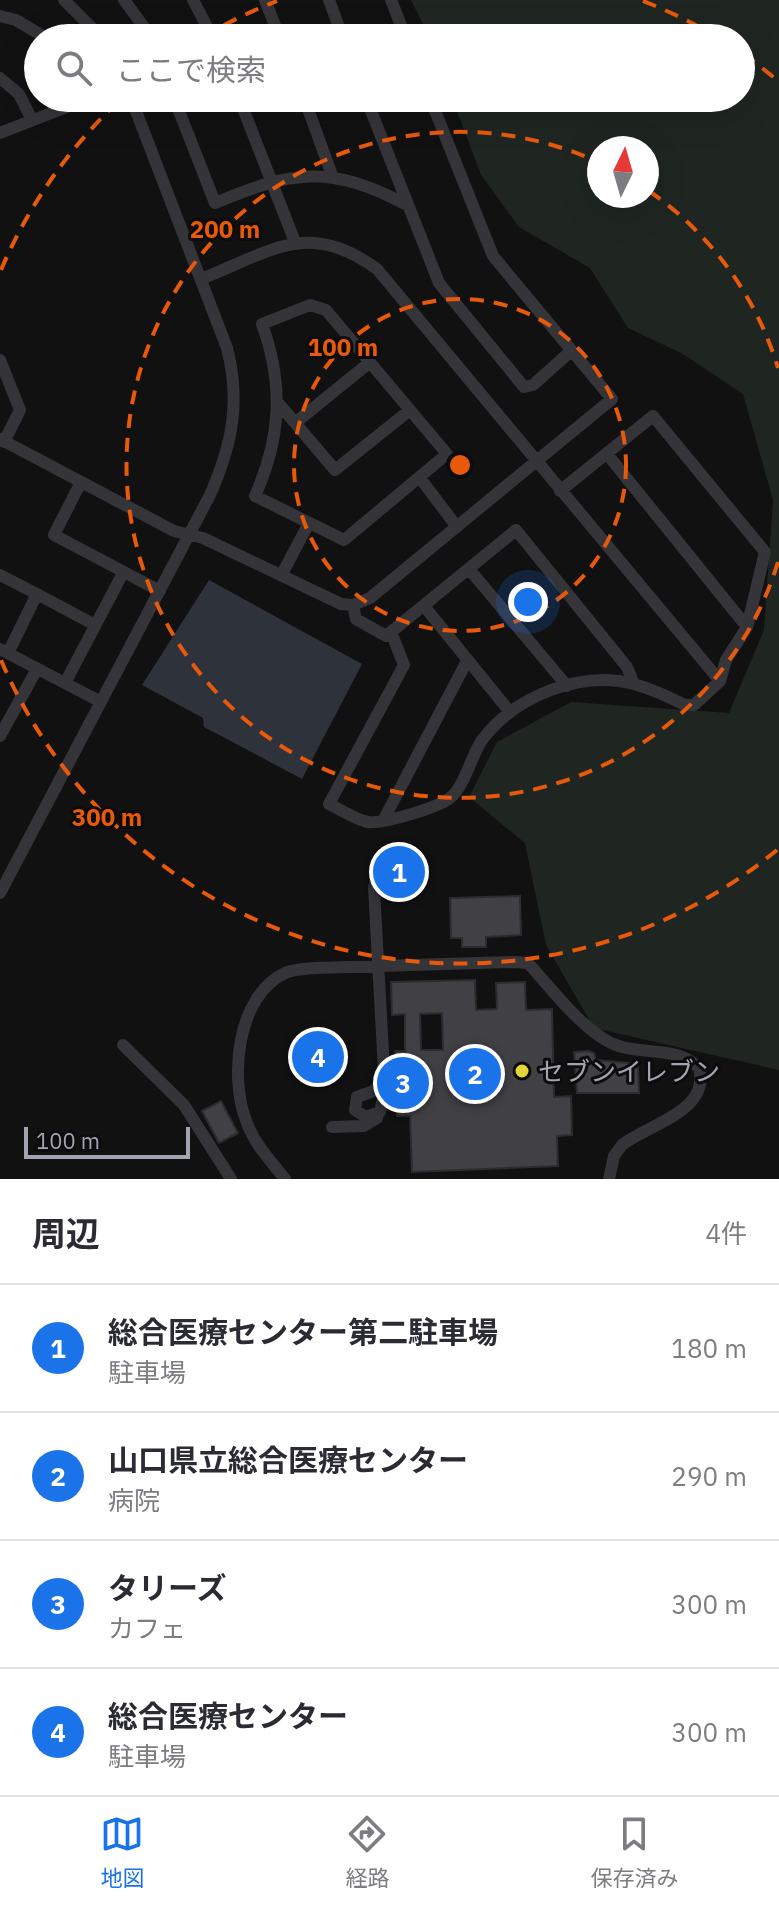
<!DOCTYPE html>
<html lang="ja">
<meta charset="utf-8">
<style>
:root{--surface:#fff;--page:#f2f2f3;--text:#2b2b33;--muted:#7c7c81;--line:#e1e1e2;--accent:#1a73e8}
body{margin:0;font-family:"IBM Plex Sans","Noto Sans JP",sans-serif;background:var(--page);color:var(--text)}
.compass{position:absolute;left:587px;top:136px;width:72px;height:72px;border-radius:50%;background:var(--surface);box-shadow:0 8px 32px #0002;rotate:5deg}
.scale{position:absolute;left:24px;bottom:20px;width:166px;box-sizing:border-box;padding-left:8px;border:4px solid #a3a4b2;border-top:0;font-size:22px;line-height:28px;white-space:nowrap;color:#a3a4b2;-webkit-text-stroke:6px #0c0c0d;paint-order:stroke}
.you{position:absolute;left:528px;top:602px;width:28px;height:28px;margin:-20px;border:6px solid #fff;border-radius:50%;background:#1a73e8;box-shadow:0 0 0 12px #1a73e833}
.badge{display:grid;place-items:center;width:52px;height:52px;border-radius:50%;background:var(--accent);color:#fff;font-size:26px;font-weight:700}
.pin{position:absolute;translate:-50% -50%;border:4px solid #fff;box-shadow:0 2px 8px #0006}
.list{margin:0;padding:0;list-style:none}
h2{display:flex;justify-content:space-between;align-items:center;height:104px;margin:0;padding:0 32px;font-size:34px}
h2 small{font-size:26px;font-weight:400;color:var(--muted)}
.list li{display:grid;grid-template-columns:52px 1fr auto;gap:24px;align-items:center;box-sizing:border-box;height:128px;padding:0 32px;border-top:2px solid var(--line)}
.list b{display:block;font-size:30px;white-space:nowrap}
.list p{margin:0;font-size:26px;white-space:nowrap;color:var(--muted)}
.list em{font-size:26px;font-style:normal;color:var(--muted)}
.icon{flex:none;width:44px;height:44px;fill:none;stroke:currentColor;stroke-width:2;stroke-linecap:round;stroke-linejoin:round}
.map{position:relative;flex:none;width:779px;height:1179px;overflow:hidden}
.search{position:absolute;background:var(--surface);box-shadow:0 8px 32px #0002;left:24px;right:24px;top:24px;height:88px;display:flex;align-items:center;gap:20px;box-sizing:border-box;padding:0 28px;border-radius:44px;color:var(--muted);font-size:30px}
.sheet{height:616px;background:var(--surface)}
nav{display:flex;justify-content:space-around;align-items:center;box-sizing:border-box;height:112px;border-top:2px solid var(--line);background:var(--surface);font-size:22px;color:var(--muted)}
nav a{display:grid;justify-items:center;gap:4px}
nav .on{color:var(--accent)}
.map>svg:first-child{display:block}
</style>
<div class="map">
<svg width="779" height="1179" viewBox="0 0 779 1179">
<rect width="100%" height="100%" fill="#111112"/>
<path fill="#1f2622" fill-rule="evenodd" d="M411 0H779V1070L594 1028 546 945 525 843 469 797 497 742 571 702 729 713 764 630 773 500 743 394 683 354 628 328 590 268 519 227 481 175 452 98H741V38H430ZM599 148H647V196H599Z"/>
<path fill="#2d323b" d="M209 580 362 664 302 779 204 727 203 718 142 685Z"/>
<path fill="#404045" stroke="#2c2b2e" stroke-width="2" fill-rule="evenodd" d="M520 896 521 935 486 937V947H462V938H451L450 898Z
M475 980 476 1010 497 1009 496 983 525 982 526 1010 552 1009 554 1097 571 1096 572 1135 557 1136 558 1166 412 1172 410 1116H397L395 1051H405V1014L392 1015 391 982ZM442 1013 443 1050H421L420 1014Z
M588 1051 594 1053 596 1060 638 1064 639 1093H577L574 1052Z
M221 1101 238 1133 219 1143 202 1111Z"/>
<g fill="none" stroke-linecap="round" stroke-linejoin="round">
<path stroke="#343439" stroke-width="12" d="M64 0 102 38
M124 0 152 38
M193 0 213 38
M265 0 280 38
M329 0 343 38
M391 0 406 38
M0 16 16 20 46 38
M0 78 19 94 32 120
M174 98 215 203C292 171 329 164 405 204
M239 98 295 242
M304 98 332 175
M366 98 439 283 524 387 533 385 571 351
M0 133 90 98
M201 279C272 251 308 219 377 269L720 681
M310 305 326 310 447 454 344 540 255 496C281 438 284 385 262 324Z
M0 360 20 410 4 442
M279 404 335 470 410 410
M295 423 369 363
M0 439 174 531 203 538 341 604 353 605 370 598 612 399 493 256 430 98
M607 454 747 627
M420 478 457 527
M81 482 54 535 160 591
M469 569 567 686
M282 574 309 523
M0 575 37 594 8 653
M37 594 95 625
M353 605 356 619 386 636 516 530 627 667 634 684
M424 606 510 712
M391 632 404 665 329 804C340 809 356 820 368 822 383 824 437 808 450 798 465 786 471 756 482 740 515 696 581 670 634 684 652 689 669 697 685 705H694L720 681 726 660 747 627 765 552 653 416 560 491
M0 649 101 702
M65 683 123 573
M0 736 37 669
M384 819 467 661
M379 867 374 888 385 1089 380 1112 366 1117 355 1110 357 1097 374 1091 382 1080
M0 893 210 495C232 445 241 402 227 348L131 98
M123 1045 184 1105 231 1179
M332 1127 364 1126 377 1118
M285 1179C271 1161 255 1145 247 1123 229 1080 236 996 285 973 294 969 305 969 315 968L514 962 528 963C552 989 578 1025 609 1042 637 1057 677 1044 699 1068 711 1111 649 1124 622 1145L614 1156 609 1179"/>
</g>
<g fill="none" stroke="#e8590c" stroke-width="4" stroke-dasharray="14 10">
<circle cx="460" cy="465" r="166"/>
<path d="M778 562A333 333 0 1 1 598 162M649 191A333 333 0 0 1 778 368"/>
<path d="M777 850A499 499 0 0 1 1 660M1 270A499 499 0 0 1 120 100M203 37A499 499 0 0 1 277 1M643 1A499 499 0 0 1 717 37M743 54A499 499 0 0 1 777 80"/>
</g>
<circle fill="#e3d438" stroke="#0c0c0d" stroke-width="3" cx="522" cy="1071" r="8"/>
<g text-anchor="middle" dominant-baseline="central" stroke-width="6" stroke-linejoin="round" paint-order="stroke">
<g font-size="26" fill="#a3a4b2" stroke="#0c0c0d" text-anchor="start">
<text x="538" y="1071">セブンイレブン</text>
</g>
</g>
<circle cx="460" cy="465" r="12" fill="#e8590c" stroke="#0c0c0d" stroke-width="4"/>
<g font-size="24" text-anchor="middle" font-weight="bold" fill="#e8590c" stroke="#0c0c0d" stroke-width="6" stroke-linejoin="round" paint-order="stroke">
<text x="225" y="238">200 m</text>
<text x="343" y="356">100 m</text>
<text x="107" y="826">300 m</text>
</g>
</svg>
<svg class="compass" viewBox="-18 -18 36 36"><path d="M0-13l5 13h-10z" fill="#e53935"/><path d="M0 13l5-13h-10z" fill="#7c7c81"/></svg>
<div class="scale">100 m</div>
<div class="you"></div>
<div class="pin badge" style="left:399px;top:872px">1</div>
<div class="pin badge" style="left:475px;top:1074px">2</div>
<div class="pin badge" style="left:403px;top:1083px">3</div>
<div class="pin badge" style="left:318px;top:1057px">4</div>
<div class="search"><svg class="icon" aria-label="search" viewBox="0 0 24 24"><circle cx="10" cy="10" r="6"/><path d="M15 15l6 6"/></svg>ここで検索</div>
</div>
<section class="sheet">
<h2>周辺<small>4件</small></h2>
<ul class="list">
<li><span class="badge">1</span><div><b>総合医療センター第二駐車場</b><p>駐車場</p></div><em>180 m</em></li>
<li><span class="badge">2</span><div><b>山口県立総合医療センター</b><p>病院</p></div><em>290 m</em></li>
<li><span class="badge">3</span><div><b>タリーズ</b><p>カフェ</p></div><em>300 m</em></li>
<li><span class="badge">4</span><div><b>総合医療センター</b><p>駐車場</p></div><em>300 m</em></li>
</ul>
</section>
<nav>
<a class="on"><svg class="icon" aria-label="map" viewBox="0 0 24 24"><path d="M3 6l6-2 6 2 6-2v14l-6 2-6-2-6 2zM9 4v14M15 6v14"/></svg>地図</a>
<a><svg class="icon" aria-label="directions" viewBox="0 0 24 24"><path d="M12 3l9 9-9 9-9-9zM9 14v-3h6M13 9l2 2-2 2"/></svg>経路</a>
<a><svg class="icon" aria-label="saved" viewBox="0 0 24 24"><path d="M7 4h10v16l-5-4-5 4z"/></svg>保存済み</a>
</nav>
